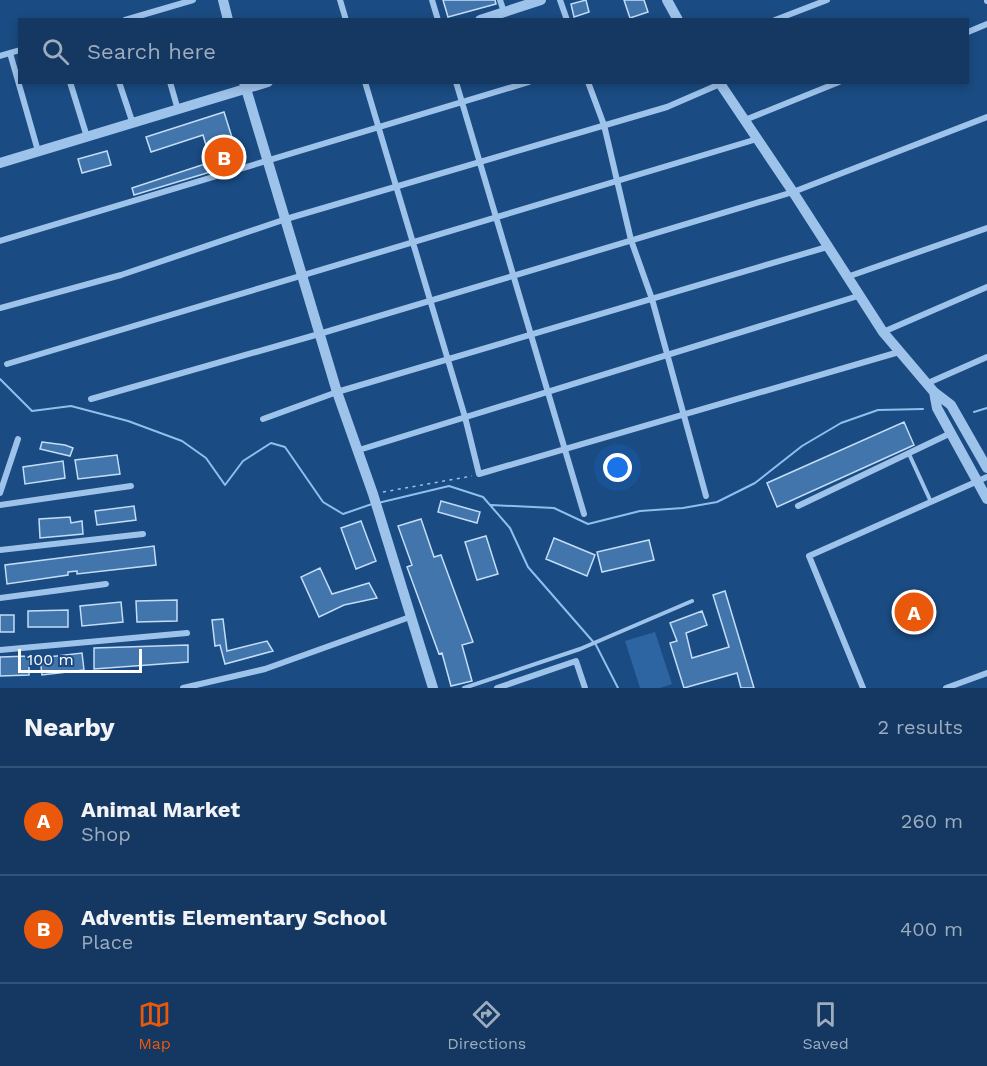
<!DOCTYPE html>
<style>
:root{--surface:#143862;--page:#1d3f68;--text:#f1f3f6;--muted:#9dacbe;--line:#335277;--accent:#ea580c}
body{margin:0;font-family:"Work Sans",sans-serif;background:var(--page);color:var(--text)}
.scale{position:absolute;left:18px;bottom:15px;width:124px;box-sizing:border-box;padding-left:6px;border:3px solid #fff;border-top:0;font-size:16px;line-height:21px;white-space:nowrap;color:#fff;-webkit-text-stroke:4px #1a4b82;paint-order:stroke}
.you{position:absolute;left:618px;top:468px;width:21px;height:21px;margin:-15px;border:4px solid #fff;border-radius:50%;background:#1a73e8;box-shadow:0 0 0 9px #1a73e833}
.badge{display:grid;place-items:center;width:39px;height:39px;border-radius:50%;background:var(--accent);color:#fff;font-size:20px;font-weight:700}
.pin{position:absolute;translate:-50% -50%;border:3px solid #fff;box-shadow:0 2px 6px #0006}
.list{margin:0;padding:0;list-style:none}
h2{display:flex;justify-content:space-between;align-items:center;height:78px;margin:0;padding:0 24px;font-size:26px}
h2 small{font-size:20px;font-weight:400;color:var(--muted)}
.list li{display:grid;grid-template-columns:39px 1fr auto;gap:18px;align-items:center;box-sizing:border-box;height:108px;padding:0 24px;border-top:2px solid var(--line)}
.list b{display:block;font-size:22px;white-space:nowrap}
.list p{margin:0;font-size:20px;white-space:nowrap;color:var(--muted)}
.list em{font-size:20px;font-style:normal;color:var(--muted)}
.icon{flex:none;width:33px;height:33px;fill:none;stroke:currentColor;stroke-width:2;stroke-linecap:round;stroke-linejoin:round}
.map{position:relative;flex:none;width:987px;height:688px;overflow:hidden}
.search{position:absolute;background:var(--surface);box-shadow:0 3px 9px #0003;left:18px;right:18px;top:18px;height:66px;display:flex;align-items:center;gap:15px;box-sizing:border-box;padding:0 21px;border-radius:0px;color:var(--muted);font-size:22px}
.sheet{height:294px;background:var(--surface)}
nav{display:flex;justify-content:space-around;align-items:center;box-sizing:border-box;height:84px;border-top:2px solid var(--line);background:var(--surface);font-size:16px;color:var(--muted)}
nav a{display:grid;justify-items:center;gap:3px}
nav .on{color:var(--accent)}
.map>svg:first-child{display:block}
</style>
<div class="map">
<svg width="987" height="688" viewBox="0 0 987 688">
<rect width="100%" height="100%" fill="#1a4b82"/>
<path fill="#2c65a1" d="M655 632 672 684 660 688H640L625 641Z"/>
<g fill="none" stroke-linecap="round" stroke-linejoin="round">
<path stroke="#90bfed" stroke-width="2" d="M0 379 32 411 71 406 128 421 182 441 206 458 225 485 243 461 271 443 285 447 323 502 343 514 372 504
M974 412 987 408
M378 503 449 486 483 497 510 528 528 567 596 645 618 688
M491 505 554 508 588 524 640 511 683 508 717 502 755 483 802 446 841 423 878 410 923 409"/>
</g>
<path fill="#4275ab" stroke="#c2ddf8" stroke-width="1.5" d="M443 0H495L496 4 448 17Z
M586 0 589 12 574 17 571 4Z
M624 0H644L648 12 630 18Z
M224 112 240 163 134 195 132 188 211 162 203 135 151 152 146 137Z
M107 151 111 165 82 173 78 159Z
M904 422 914 445 777 507 767 483Z
M42 442 65 445 73 448 70 456 40 449Z
M117 455 120 474 78 479 75 460Z
M63 461 65 478 25 484 23 467Z
M441 501 480 512 477 523 438 512Z
M134 506 136 520 97 525 95 511Z
M70 517 71 523 82 521 83 534 40 538 39 519Z
M421 519 434 557 441 555 473 642 462 645 472 681 451 686 442 653 439 654 407 567 412 565 398 526Z
M361 521 376 561 356 569 341 528Z
M486 536 498 574 477 580 465 542Z
M554 538 595 555 587 576 546 559Z
M649 540 654 560 602 572 597 552Z
M154 546 156 565 77 574V571L68 572V575L7 584 5 565Z
M320 568 332 594 369 583 377 598 344 605 319 617 301 577Z
M725 591 754 688H741L737 673 684 688 670 643 677 641 670 623 702 611 707 625 686 633 692 658 729 647 713 595Z
M177 600V621L137 622 136 601Z
M121 602 123 622 82 626 80 606Z
M68 610V627H28V611Z
M0 615H14V632H0Z
M223 619 227 651 267 641 273 651 225 664 220 645 215 646 212 620Z
M188 645V662L94 669V648Z
M82 653 84 670 42 675 40 658Z
M29 656V675L0 676V657Z"/>
<g fill="none" stroke-linecap="round" stroke-linejoin="round">
<path stroke="#9ec3eb" stroke-width="1.5" stroke-dasharray="3 4.5" stroke-linecap="butt" d="M383 492 472 476"/>
<path stroke="#9ec3eb" stroke-width="4" d="M909 454 931 502
M464 688 580 649 692 601"/>
<path stroke="#9ec3eb" stroke-width="6" d="M340 0 346 20
M432 0 438 20
M500 0 504 12
M560 0 567 20
M987 0V1
M125 20 193 0
M775 20 827 0
M968 32 987 24
M10 53 38 151
M0 56 20 50
M70 82 87 137
M119 82 133 124
M170 82 178 110
M365 82 465 417 479 474 899 352
M456 82 584 514
M588 82 604 125 631 240 652 299 706 496
M745 120 839 82
M0 241 529 82
M847 277 987 228
M0 308 121 275 286 219 667 107 720 84
M883 332 987 287
M7 364 757 139
M928 383 987 357
M91 399 319 334 793 192 987 117
M263 419 337 392 827 247
M359 450 858 296
M0 493 18 439
M0 505 131 486
M798 506 951 433
M0 550 143 534
M0 598 106 584
M0 650 187 633
M183 688 265 669 410 617
M497 688 576 661 585 688
M863 688 809 556 987 477
M946 688 987 673"/>
<path stroke="#9ec3eb" stroke-width="10" d="M223 0 228 20
M667 0 678 20
M480 20 541 0
M244 82 337 392 373 494 433 688
M719 82 793 192 883 332 934 392 951 405 987 468
M0 163 268 82
M934 392 937 408 987 499"/>
</g>
</svg>
<div class="scale">100 m</div>
<div class="you"></div>
<div class="pin badge" style="left:914px;top:612px">A</div>
<div class="pin badge" style="left:224px;top:157px">B</div>
<div class="search"><svg class="icon" aria-label="search" viewBox="0 0 24 24"><circle cx="10" cy="10" r="6"/><path d="M15 15l6 6"/></svg>Search here</div>
</div>
<section class="sheet">
<h2>Nearby<small>2 results</small></h2>
<ul class="list">
<li><span class="badge">A</span><div><b>Animal Market</b><p>Shop</p></div><em>260 m</em></li>
<li><span class="badge">B</span><div><b>Adventis Elementary School</b><p>Place</p></div><em>400 m</em></li>
</ul>
</section>
<nav>
<a class="on"><svg class="icon" aria-label="map" viewBox="0 0 24 24"><path d="M3 6l6-2 6 2 6-2v14l-6 2-6-2-6 2zM9 4v14M15 6v14"/></svg>Map</a>
<a><svg class="icon" aria-label="directions" viewBox="0 0 24 24"><path d="M12 3l9 9-9 9-9-9zM9 14v-3h6M13 9l2 2-2 2"/></svg>Directions</a>
<a><svg class="icon" aria-label="saved" viewBox="0 0 24 24"><path d="M7 4h10v16l-5-4-5 4z"/></svg>Saved</a>
</nav>
